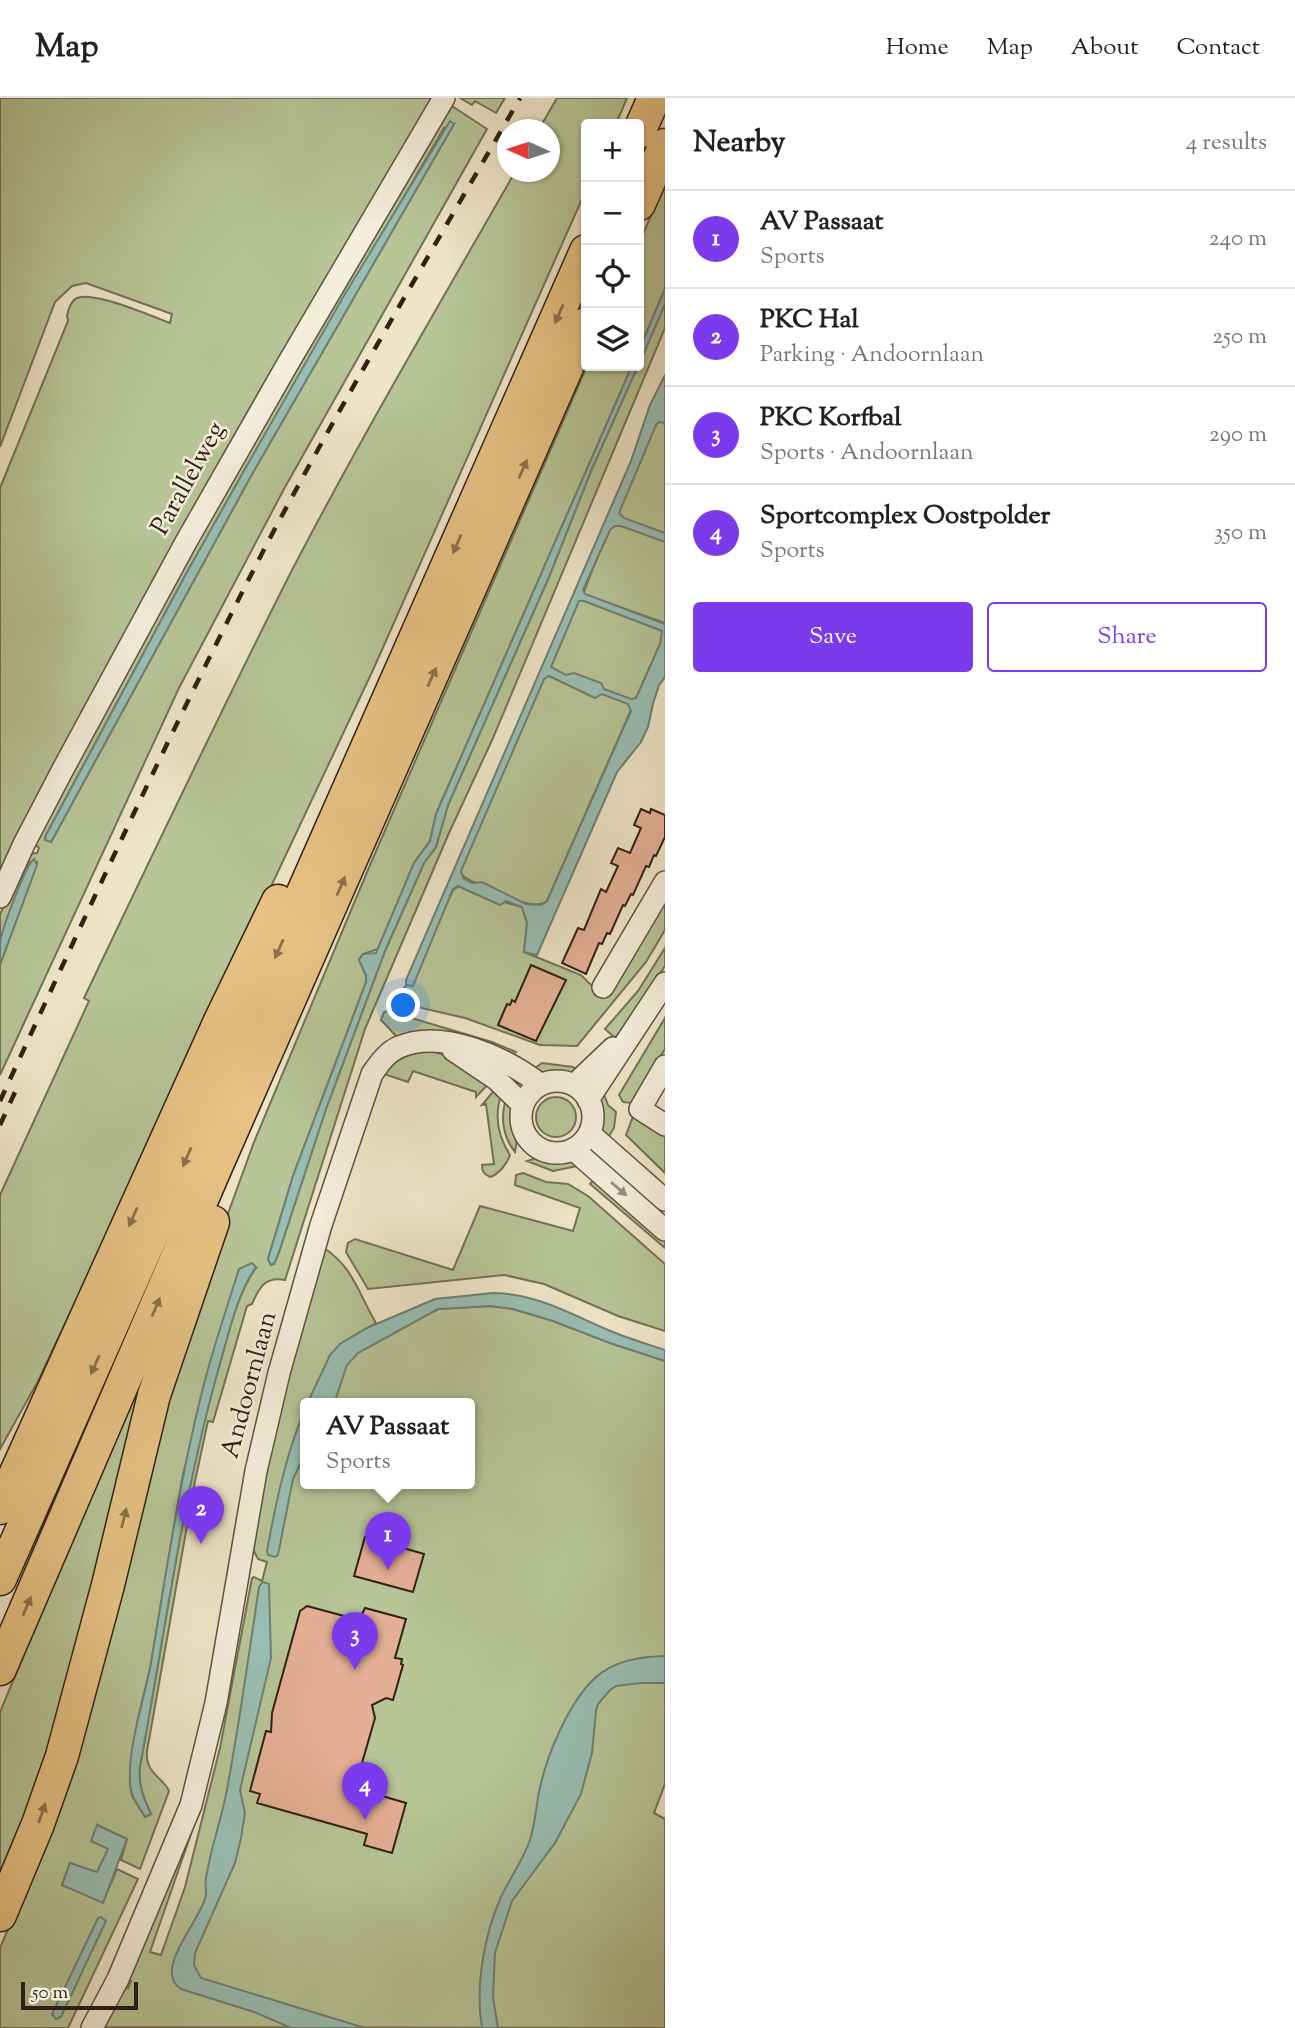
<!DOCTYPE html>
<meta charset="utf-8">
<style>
:root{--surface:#fff;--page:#f2f2f2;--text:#222;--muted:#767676;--line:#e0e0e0;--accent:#7c3aed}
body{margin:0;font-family:"Sorts Mill Goudy",serif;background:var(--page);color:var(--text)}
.controls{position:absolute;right:21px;top:21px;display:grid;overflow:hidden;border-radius:7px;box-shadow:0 2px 5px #0004}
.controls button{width:63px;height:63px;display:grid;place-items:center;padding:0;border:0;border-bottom:2px solid var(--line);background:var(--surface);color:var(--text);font:35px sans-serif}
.compass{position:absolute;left:497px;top:21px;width:63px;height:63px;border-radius:50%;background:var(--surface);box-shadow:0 2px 5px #0004;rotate:273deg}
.scale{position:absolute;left:21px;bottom:18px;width:117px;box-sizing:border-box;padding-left:7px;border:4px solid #2f2013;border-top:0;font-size:19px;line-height:24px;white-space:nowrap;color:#2f2013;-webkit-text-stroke:5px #f4eedb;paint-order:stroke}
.you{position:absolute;left:404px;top:908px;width:24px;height:24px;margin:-18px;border:5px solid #fff;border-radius:50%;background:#1a73e8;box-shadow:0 0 0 10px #1a73e833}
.badge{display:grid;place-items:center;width:46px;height:46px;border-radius:50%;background:var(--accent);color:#fff;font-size:23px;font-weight:700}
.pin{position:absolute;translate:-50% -58px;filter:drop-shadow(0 2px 4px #0008)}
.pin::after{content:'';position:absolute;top:37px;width:24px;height:21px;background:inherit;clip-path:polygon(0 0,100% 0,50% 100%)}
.popup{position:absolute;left:300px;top:1300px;width:175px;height:91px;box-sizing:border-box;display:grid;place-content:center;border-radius:7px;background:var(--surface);filter:drop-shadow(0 2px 5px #0005);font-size:23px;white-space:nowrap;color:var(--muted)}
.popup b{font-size:26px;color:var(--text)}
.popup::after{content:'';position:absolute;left:50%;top:100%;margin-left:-14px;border:14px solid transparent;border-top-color:var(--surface)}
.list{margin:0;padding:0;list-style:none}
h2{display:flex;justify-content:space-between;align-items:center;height:91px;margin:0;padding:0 28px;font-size:30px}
h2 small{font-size:23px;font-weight:400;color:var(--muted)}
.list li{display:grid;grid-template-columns:46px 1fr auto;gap:21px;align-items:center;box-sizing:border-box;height:98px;padding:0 28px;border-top:2px solid var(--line)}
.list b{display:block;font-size:26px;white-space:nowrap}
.list p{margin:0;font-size:23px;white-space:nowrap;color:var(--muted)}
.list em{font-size:23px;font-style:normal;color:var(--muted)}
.actions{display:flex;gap:14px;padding:21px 28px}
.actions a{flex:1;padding:16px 0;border:2px solid var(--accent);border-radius:7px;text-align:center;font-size:24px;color:var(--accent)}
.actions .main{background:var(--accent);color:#fff}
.icon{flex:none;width:38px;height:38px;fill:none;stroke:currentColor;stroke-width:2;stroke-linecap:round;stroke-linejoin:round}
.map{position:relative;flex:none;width:665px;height:1930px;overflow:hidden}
header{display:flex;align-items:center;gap:42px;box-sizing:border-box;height:98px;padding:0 35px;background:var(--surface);border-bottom:2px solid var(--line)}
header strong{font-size:33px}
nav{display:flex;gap:38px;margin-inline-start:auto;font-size:24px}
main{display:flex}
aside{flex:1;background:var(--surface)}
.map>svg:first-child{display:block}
</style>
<header>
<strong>Map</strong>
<nav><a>Home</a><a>Map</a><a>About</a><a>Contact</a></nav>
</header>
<main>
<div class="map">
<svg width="665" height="1930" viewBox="0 0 665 1930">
<rect width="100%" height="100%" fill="#eee5c8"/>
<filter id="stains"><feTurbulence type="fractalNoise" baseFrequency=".00286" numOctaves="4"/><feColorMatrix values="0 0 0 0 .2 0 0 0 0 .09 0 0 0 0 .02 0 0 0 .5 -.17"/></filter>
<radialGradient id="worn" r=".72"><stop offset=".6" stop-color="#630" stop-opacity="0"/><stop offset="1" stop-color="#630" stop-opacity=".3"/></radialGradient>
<path fill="#b7c597" stroke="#737255" stroke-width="2" fill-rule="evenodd" d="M0 0H436L0 781V390L68 223 67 218C68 213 70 206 74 202 86 189 153 219 170 225L172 216 86 185 72 188 55 204 0 349Z
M460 0H505L496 15 475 3 472 7Z
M557 0H627L616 26H586V92L373 572 38 1283 0 1351V1097L89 903 84 900C152 758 219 616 290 476 361 339 439 207 515 74H550V32L539 31Z
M452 8 487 31 284 391 179 590 0 977V867L37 764H30L0 843V816L29 756 37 755 39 750 35 746 195 444ZM454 26 251 378 51 744 45 740 46 737 186 476 245 371 444 30Z
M665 84V191L639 252V146Z
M665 206V230L493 640 449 735 365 931 285 1182C265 1178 259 1190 252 1206L247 1208 213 1324 208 1323 195 1383 147 1653C145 1676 162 1678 169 1693L140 1771 121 1762 127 1741 98 1727 109 1751 97 1775 70 1765 62 1787 103 1804 117 1771 138 1781 68 1930H0V1850L25 1791 193 1212 254 1044 370 767 587 268H632L447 691 436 716 430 743 414 765 378 851 363 856 359 861 366 878V884L293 1078 268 1161 271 1167 274 1166 278 1157 326 1011 385 853 424 765 436 749 448 707 549 479 591 373ZM256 1170C236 1197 227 1242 217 1275 181 1403 165 1537 140 1668 138 1687 143 1699 151 1716L145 1719 132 1698 130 1686 138 1620 150 1571 183 1376 239 1171Z
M665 299V525L583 496 613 419Z
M580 499 660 531 664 537 547 803C541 807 533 807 526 805 514 803 464 782 459 774Z
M459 788 475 796 522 809 527 825 524 854 581 877 601 897 665 794V832L646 864 577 948 540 947 465 920 391 903 411 883 453 792Z
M665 850V868L630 922 615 940 605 931 638 893Z
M388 913 492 944 516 954 511 959 398 940 381 922 384 914Z
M665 920V951L632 1005 623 1004 619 997Z
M432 953 456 961 491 983 476 999V994L413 973 408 984 384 976C397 959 411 955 432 953Z
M542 965 573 969 582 974C565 981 548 979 531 973Z
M497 989 502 994C494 1016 497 1037 510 1057 507 1066 499 1076 490 1079 484 1076 482 1074 482 1067L494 1066 486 1006 482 1007Z
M602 991 608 1007 616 1014 614 1030 606 1043C603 1040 600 1037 598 1034 595 1024 598 1000 602 991Z
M507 998C516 1014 519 1036 515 1054 502 1038 500 1017 507 998Z
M536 1019a20 20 0 1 1 40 0a20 20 0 1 1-40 0Z
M634 1016 665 1034V1075L626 1037Z
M540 1059 568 1062 582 1067 553 1073 527 1063Z
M523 1075 546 1084 568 1086 588 1098 665 1166V1233L618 1218 544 1186 504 1177 368 1191 346 1154 348 1145 355 1141 453 1172 480 1108 573 1133 580 1110 515 1087 516 1077Z
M597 1078 665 1138V1150L590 1086Z
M194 1146 94 1483 44 1667 0 1785V1614Z
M321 1148C354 1169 357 1193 376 1225L340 1246 398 1231 438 1211 490 1208 513 1211 553 1223 610 1245 665 1263V1686L654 1715 665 1721V1930L104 1929 120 1888 128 1890 131 1883 124 1880 199 1713 150 1854 161 1857 185 1789 220 1650 252 1480 254 1479 262 1483 267 1464 258 1461 253 1451 261 1381ZM306 1306H470V1386H306Z"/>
<path fill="#99bfb4" stroke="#6f7f74" stroke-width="2" fill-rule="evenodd" d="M450 23 454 26 450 33 251 378 51 744 45 742 46 737 186 476 245 371 342 201Z
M665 191V206L639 267V252Z
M632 268H638L591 373 549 479 448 707 436 749 424 765 385 853 326 1011 278 1157 274 1166H270L268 1161 293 1078 366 884V877L359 862 363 856 376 855 414 765 430 743 436 716 447 691Z
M665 277V325L659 324 656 327 619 415 624 420 665 435V444L621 428H615L610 432 583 492 585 496 665 526V579L659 587 653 606 648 629 641 644 617 674 537 857 524 854 527 825 522 809 506 803 500 807 458 788 453 791 413 888 406 887V882L631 363 650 307ZM579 503H584L662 533 660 546 636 600 631 601 604 591 601 585 574 575 566 577 551 569ZM549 578 595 600 602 596 628 606 631 613 547 803 541 807 526 806 482 784 472 785 463 780 461 773 544 581Z
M34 761 37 767 0 867C0 859 0 851 0 844 2 831 26 766 34 761Z
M252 1165 256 1169C237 1195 228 1239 219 1269 182 1400 165 1535 140 1668 138 1687 143 1699 151 1716L145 1719C139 1708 130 1698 130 1685 128 1645 144 1604 151 1565 166 1476 179 1386 201 1298 211 1255 226 1213 239 1171Z
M493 1195C536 1195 574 1218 613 1234 630 1241 647 1246 665 1252V1263L610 1245 553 1223 513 1211 490 1208 438 1211 358 1255 347 1267 334 1306H307L330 1257 340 1246 367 1230 435 1201Z
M306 1309V1354L293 1381 278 1457 275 1459 268 1457 267 1453C276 1404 286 1355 306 1309Z
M263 1484 269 1486 271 1560 240 1692 245 1715 241 1740 235 1765 195 1855 194 1867 201 1880 365 1930H291L254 1914 181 1891C151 1872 203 1821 206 1796 206 1791 205 1785 206 1780 211 1748 223 1717 228 1686 240 1621 249 1555 259 1489Z
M665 1558V1585H641L616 1588 610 1592 598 1606 596 1613 592 1655 581 1696 555 1745 512 1803 495 1855 493 1899 498 1930H482C475 1889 484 1837 501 1799 510 1780 523 1762 530 1742 535 1726 536 1710 539 1694 546 1659 568 1605 595 1580 615 1562 639 1559 665 1558Z
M97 1727 127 1741 103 1805 62 1787 70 1765 97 1774 108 1751 91 1743Z
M101 1819 106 1823 105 1825 61 1919 56 1921 52 1916 98 1820Z"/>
<path fill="#e4af95" stroke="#2f2013" stroke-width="2" d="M641 711 650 715 651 711 665 717V739L656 758 654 757 649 769 646 768 633 797 631 796 625 808 623 807 610 836 607 835 602 846 599 845 586 876 562 865 578 830 584 832 601 791 606 794 618 768 611 765 618 750 630 755 641 730 634 727Z
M531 867 566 882 536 943 498 927 507 906 510 907 512 902 515 904Z
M365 1439 424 1456 413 1494 354 1478Z
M307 1508 359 1522 365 1510 406 1521 395 1560 402 1561 401 1566 403 1567 393 1602 386 1600 372 1607 375 1620 362 1665H366L358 1691 406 1705 392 1755 364 1747 367 1736 257 1705 260 1696 250 1693 266 1633 271 1634 272 1615 300 1513Z"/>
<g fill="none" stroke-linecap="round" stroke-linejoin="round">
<defs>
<path id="minor" d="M0 799 24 746 62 673 186 444 287 267 444 0
M603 889 665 784
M453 952 496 981 523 1007
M665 968 640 1011 665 1027
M521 1019a36 36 0 1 1 72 0a36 36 0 1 1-72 0Z
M574 987 613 950
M588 1002 665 885
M589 1035 665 1102
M573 1051 665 1132
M92 1930 118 1881 191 1707 216 1605 256 1373 279 1275 321 1127 372 976C379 966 387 954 399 949 443 930 506 960 541 987"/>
<path id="highway" d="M639 34 654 0
M639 106 665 47
M0 1410 220 923 278 803
M0 1481 586 153
M0 1571 216 1069 586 226
M0 1817 38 1726 62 1658 108 1487 154 1297 213 1124"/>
</defs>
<use href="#minor" stroke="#5f5140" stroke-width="24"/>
<use href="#highway" stroke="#2f2013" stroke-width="35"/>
<use href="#minor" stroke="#f4eedb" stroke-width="21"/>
<use href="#highway" stroke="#e7c284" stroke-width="32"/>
<path stroke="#2f2013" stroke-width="4.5" stroke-dasharray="12 12" stroke-linecap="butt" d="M0 1003C87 814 174 625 270 440 349 291 436 146 520 0
M0 1027 16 992"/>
</g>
<defs><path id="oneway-solid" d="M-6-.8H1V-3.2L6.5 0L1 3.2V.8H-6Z" transform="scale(1.75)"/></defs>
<g fill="#8b714c">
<use href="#oneway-solid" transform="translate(559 216) rotate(114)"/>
<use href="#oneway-solid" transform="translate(523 371) rotate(-66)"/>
<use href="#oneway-solid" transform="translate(457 446) rotate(114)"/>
<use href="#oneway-solid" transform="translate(432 579) rotate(-66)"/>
<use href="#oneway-solid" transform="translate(341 788) rotate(-66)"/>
<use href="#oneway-solid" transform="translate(279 851) rotate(114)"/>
<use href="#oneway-solid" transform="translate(187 1059) rotate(114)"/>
<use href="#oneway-solid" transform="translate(133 1119) rotate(114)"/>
<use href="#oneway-solid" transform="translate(156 1209) rotate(-67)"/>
<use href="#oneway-solid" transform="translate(95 1267) rotate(114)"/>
<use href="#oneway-solid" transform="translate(124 1420) rotate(-76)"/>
<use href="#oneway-solid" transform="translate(27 1508) rotate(-67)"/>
<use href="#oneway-solid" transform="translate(42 1715) rotate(-71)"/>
</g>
<use fill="#9b9181" href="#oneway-solid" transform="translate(619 1091) rotate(41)"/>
<g text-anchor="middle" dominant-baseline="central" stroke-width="5" stroke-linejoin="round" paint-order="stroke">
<g font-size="26" fill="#2f2013" stroke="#f4eedb">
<text transform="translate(189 381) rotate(-61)">Parallelweg</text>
<text transform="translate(250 1287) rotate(-75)">Andoornlaan</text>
</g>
</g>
<rect width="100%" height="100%" filter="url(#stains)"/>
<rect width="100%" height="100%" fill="url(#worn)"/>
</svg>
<div class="controls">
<button>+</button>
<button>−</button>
<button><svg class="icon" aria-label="locate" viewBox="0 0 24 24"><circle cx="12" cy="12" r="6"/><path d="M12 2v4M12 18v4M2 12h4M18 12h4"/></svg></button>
<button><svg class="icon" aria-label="layers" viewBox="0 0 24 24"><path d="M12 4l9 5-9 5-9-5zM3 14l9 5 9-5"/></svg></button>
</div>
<svg class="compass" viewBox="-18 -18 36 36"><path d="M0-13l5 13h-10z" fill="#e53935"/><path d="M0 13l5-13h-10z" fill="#767676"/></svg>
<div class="scale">50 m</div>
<div class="you"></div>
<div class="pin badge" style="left:388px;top:1472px">1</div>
<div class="popup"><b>AV Passaat</b>Sports</div>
<div class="pin badge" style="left:201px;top:1446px">2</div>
<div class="pin badge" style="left:355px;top:1572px">3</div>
<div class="pin badge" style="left:365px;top:1722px">4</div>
</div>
<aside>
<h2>Nearby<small>4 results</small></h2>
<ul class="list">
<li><span class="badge">1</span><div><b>AV Passaat</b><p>Sports</p></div><em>240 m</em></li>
<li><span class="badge">2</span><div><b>PKC Hal</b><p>Parking · Andoornlaan</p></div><em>250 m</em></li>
<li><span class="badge">3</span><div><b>PKC Korfbal</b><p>Sports · Andoornlaan</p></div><em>290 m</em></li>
<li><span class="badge">4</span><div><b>Sportcomplex Oostpolder</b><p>Sports</p></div><em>350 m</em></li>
</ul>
<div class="actions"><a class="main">Save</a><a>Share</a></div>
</aside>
</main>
